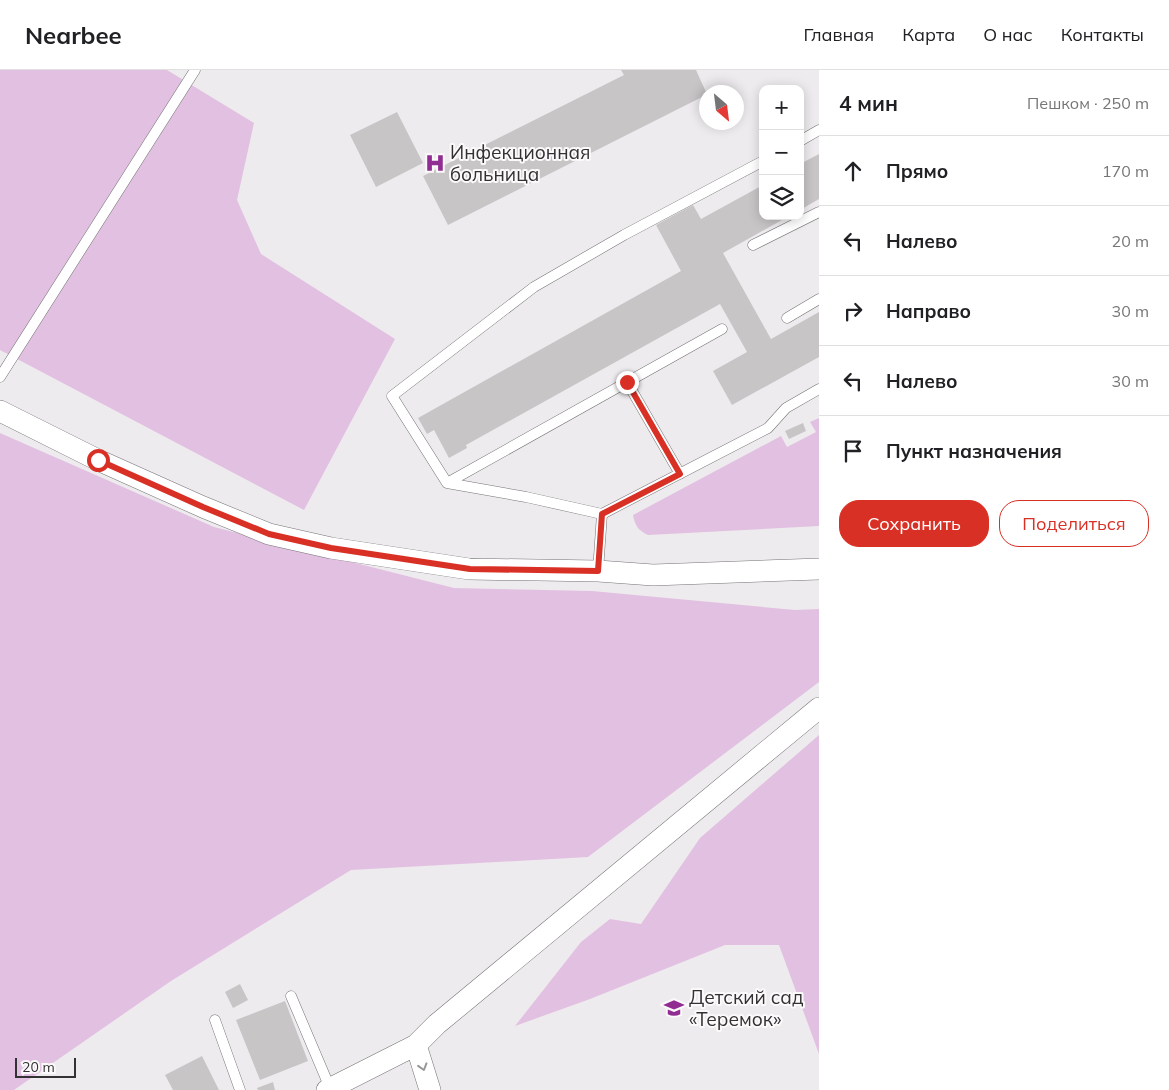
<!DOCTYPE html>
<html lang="ru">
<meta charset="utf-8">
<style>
:root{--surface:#fff;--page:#f2f2f2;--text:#202124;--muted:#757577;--line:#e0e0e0;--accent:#d93025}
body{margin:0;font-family:Mulish,sans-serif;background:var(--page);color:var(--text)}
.controls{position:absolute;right:15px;top:15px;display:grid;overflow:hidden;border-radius:10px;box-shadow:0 2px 12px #0003}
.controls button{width:45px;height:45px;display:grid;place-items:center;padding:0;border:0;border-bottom:1px solid var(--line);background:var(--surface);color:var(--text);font:25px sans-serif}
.compass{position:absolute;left:699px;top:15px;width:45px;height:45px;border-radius:50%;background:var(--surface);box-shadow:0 2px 12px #0003;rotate:152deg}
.scale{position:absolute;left:15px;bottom:12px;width:61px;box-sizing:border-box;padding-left:5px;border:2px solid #333233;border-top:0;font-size:14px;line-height:18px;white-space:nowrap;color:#333233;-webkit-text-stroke:4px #fcf9fb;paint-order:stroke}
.stop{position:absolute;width:15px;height:15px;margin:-11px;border:4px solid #d93025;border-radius:50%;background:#fff}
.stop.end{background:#d93025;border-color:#fff;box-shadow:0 1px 5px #0008}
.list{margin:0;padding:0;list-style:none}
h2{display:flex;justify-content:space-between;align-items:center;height:65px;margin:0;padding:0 20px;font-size:21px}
h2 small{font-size:16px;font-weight:400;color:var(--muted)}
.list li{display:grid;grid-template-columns:32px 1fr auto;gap:15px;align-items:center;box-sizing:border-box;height:70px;padding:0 20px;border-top:1px solid var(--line)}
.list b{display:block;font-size:19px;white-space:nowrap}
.list em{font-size:16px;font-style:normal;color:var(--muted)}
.actions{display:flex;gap:10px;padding:15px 20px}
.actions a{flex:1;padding:11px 0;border:1px solid var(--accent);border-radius:20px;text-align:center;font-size:18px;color:var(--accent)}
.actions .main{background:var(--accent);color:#fff}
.icon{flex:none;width:28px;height:28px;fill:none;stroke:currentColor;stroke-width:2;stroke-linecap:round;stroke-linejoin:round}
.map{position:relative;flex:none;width:819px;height:1020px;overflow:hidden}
header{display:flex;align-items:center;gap:30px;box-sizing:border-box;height:70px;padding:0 25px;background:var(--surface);border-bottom:1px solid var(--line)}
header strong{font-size:24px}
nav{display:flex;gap:28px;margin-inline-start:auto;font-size:18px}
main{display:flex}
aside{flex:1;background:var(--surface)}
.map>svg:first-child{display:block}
</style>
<header>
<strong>Nearbee</strong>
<nav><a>Главная</a><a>Карта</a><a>О нас</a><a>Контакты</a></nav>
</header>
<main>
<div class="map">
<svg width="819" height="1020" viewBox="0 0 819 1020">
<rect width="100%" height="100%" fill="#eeebee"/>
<path fill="#e2c0e1" d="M0 0H167L254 53 237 130 261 184 395 269 304 440 0 280Z
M819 348V456L648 465C638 460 635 456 633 445L781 366 787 377 816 362 810 352Z
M0 363 214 457 454 518 592 521 795 540 819 539V612L588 787 351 800 171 911 14 1020H0Z
M819 665V984L779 875H725L590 929 515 956 581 872 610 849 641 854 700 768Z"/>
<path fill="#c8c5c7" d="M621 0H696L706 22V25L448 155 423 106 624 5Z
M397 42 423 93 376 117 350 65Z
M819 84V129L800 140V94Z
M763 115V146H789L723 183 771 269 819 242V287L732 335 713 301 747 282 720 234 466 375 467 378 449 388 434 360 427 364 418 348 681 201 656 155 693 135 701 149Z
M803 353 806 361 789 369 785 361Z
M240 914 248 930 233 938 225 922Z
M285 931 308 991 260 1010 236 950Z
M202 986 219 1020H173L165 1005Z
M273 1012 275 1020H258L257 1018Z"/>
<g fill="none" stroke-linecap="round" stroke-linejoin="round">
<defs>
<path id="lane" d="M800 71 819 60
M763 91 624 165 534 217 392 326 447 413 526 427 602 444 768 358 786 338 819 319
M753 175 819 142
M787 248 819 229
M0 307 195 0
M627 312 680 404
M447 413 722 259
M598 501 602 444
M291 926 330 1018
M215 950 240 1020"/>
<path id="street" d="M0 341 98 390 203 437 269 464 331 478 469 499 598 501 653 505 819 499
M416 975 430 1020
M327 1020 416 975 437 954 819 638"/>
</defs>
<use href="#lane" stroke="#767376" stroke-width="11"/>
<use href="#street" stroke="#767376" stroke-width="22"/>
<use href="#lane" stroke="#fff" stroke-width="10"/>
<use href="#street" stroke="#fff" stroke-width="21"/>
</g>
<defs><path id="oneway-chevron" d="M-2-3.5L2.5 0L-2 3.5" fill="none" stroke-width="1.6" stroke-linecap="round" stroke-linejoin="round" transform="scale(1.25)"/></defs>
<use stroke="#999899" href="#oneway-chevron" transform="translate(423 997) rotate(73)"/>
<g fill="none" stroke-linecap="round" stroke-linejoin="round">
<path stroke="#d93025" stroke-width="6" d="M98 390 203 437 269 464 331 478 470 499 598 501 602 444 680 404 627 312"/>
</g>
<defs>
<symbol id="hospital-bare" viewBox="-9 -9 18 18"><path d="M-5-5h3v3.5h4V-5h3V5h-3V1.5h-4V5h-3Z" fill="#902c92" stroke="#fcf9fb" stroke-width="2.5" paint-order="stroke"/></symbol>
<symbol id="school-bare" viewBox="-9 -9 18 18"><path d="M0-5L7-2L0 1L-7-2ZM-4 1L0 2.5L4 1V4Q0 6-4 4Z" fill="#902c92" stroke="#fcf9fb" stroke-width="2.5" paint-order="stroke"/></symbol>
</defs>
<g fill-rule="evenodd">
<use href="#hospital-bare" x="421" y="79" width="28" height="28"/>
<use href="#school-bare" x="660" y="924" width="28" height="28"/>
</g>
<g text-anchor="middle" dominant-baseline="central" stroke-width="4" stroke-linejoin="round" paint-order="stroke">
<g font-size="19" fill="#333233" stroke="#fcf9fb" text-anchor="start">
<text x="450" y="82">Инфекционная<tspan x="450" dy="22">больница</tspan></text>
<text x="689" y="927">Детский сад<tspan x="689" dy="22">«Теремок»</tspan></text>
</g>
</g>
</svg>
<div class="controls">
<button>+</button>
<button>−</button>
<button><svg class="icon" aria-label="layers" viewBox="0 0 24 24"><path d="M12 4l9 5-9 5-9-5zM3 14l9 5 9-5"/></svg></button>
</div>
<svg class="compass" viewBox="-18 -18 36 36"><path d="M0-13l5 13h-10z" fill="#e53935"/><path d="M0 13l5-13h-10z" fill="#757577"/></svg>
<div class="scale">20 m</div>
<div class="stop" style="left:98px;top:390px"></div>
<div class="stop end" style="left:627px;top:312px"></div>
</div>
<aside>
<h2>4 мин<small>Пешком · 250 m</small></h2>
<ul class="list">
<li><svg class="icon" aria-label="ahead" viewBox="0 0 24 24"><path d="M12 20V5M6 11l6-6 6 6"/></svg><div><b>Прямо</b></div><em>170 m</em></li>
<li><svg class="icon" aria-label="left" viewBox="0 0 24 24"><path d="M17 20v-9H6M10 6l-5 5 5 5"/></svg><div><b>Налево</b></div><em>20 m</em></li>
<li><svg class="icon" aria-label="right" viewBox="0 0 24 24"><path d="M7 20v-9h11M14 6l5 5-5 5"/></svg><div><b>Направо</b></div><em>30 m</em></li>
<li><svg class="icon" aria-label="left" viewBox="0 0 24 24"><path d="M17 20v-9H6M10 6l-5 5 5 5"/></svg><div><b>Налево</b></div><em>30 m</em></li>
<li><svg class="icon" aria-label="arrive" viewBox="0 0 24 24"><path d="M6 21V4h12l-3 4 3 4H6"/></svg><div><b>Пункт назначения</b></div></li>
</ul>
<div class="actions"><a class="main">Сохранить</a><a>Поделиться</a></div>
</aside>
</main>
